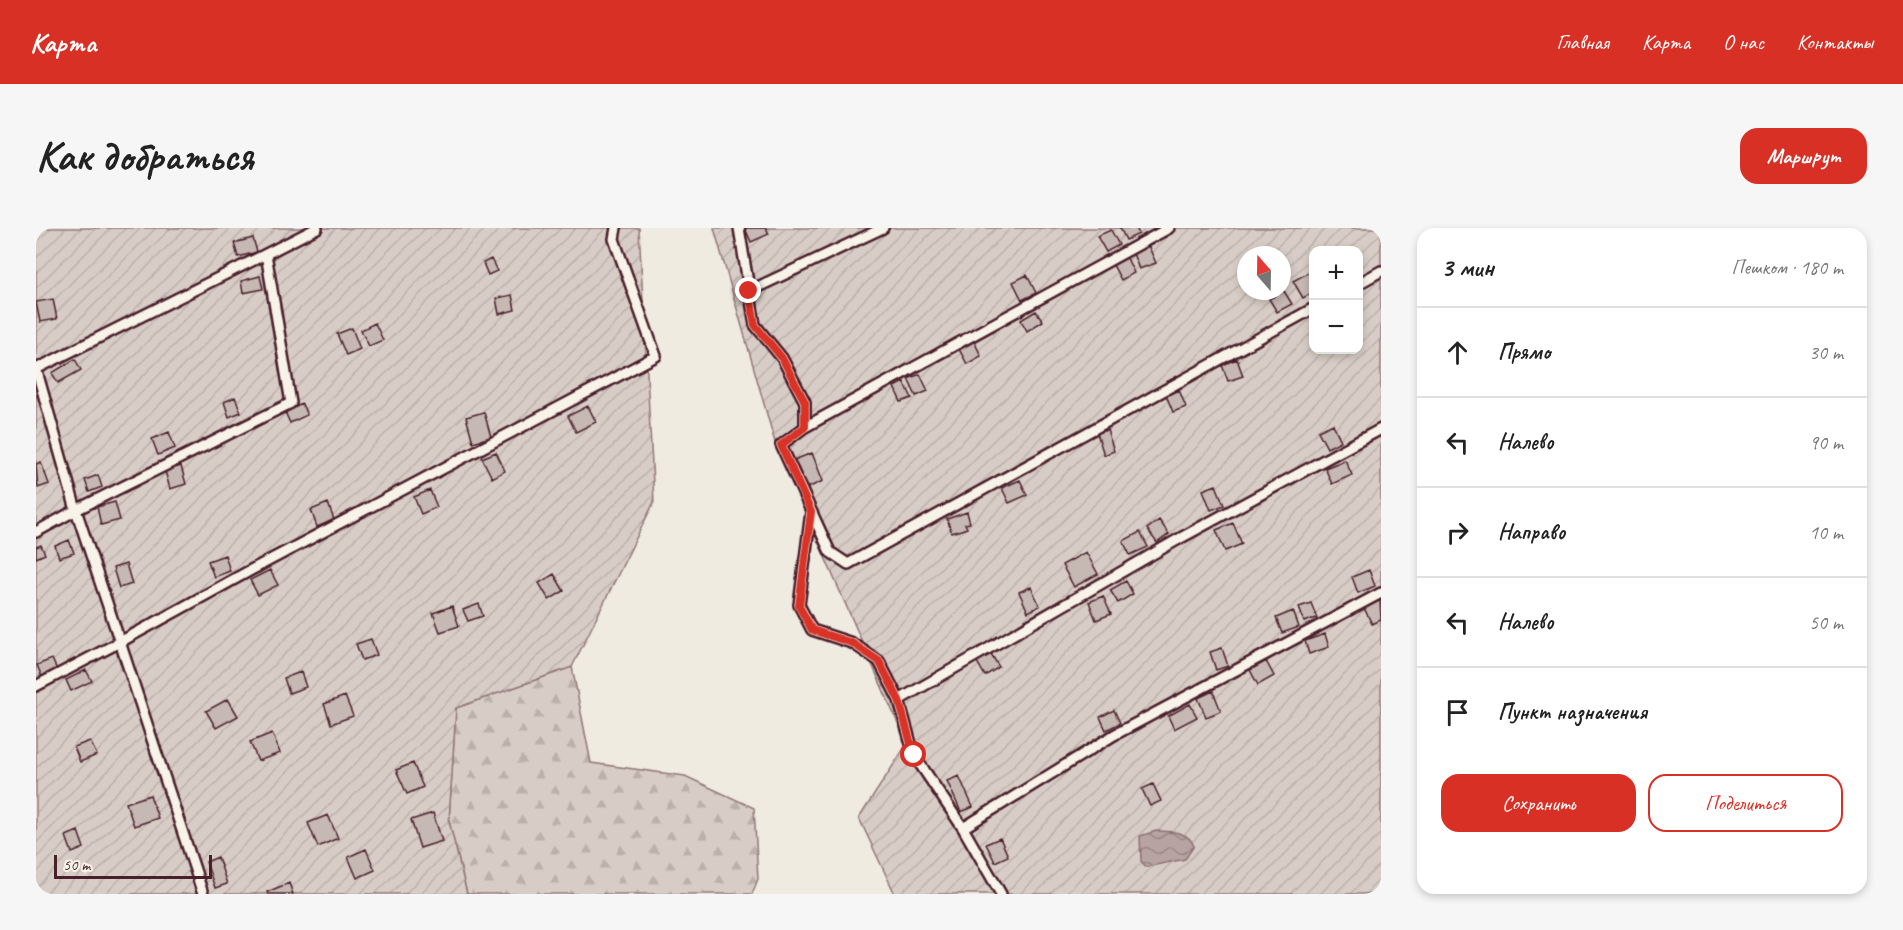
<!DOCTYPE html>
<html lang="ru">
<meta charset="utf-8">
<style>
:root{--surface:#fff;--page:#f6f6f6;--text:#222;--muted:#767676;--line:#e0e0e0;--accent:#d93025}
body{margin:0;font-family:Caveat,sans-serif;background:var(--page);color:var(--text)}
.controls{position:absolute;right:18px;top:18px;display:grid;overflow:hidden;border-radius:12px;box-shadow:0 3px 9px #0003}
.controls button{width:54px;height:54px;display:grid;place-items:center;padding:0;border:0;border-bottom:2px solid var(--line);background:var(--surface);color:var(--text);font:30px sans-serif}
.compass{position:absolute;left:1201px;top:18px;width:54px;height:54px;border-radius:50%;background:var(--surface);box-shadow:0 3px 9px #0003;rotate:340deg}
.scale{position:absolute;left:18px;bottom:15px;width:158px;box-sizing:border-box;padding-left:6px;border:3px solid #4a1f2b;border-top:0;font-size:16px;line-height:21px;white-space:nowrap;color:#4a1f2b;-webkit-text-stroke:4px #f7f3e8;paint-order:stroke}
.stop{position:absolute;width:18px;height:18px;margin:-14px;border:4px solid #d93025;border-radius:50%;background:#fff}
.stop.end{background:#d93025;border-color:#fff;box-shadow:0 2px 6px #0008}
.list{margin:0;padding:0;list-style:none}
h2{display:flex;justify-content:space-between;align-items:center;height:78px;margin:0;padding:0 24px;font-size:26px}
h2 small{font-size:20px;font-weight:400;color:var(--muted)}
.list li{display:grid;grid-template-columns:39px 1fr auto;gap:18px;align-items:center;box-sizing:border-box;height:90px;padding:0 24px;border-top:2px solid var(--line)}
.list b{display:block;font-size:22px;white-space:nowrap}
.list em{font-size:20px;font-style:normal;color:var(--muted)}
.actions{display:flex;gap:12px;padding:18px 24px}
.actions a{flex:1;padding:14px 0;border:2px solid var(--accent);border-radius:18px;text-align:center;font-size:21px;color:var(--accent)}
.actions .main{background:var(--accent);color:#fff}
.icon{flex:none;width:33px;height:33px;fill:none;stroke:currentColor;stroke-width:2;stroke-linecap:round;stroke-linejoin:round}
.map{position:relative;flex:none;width:1345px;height:666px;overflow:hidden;border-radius:18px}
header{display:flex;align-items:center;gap:36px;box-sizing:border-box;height:84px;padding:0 30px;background:var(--accent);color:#fff}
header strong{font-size:28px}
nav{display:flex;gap:33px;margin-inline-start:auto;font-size:21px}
.intro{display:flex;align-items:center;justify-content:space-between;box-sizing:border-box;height:144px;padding:0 36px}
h1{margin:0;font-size:42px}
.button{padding:15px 27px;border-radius:18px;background:var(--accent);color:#fff;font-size:21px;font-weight:700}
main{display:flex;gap:36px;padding:0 36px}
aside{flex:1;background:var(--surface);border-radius:18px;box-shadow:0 3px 9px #0003}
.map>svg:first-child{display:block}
</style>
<header>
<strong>Карта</strong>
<nav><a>Главная</a><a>Карта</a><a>О нас</a><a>Контакты</a></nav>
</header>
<div class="intro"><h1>Как добраться</h1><a class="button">Маршрут</a></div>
<main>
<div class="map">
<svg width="1345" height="666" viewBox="0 0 1345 666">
<defs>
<pattern id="forest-firs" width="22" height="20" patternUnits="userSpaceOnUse" patternTransform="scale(1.5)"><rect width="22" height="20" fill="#d8cdc6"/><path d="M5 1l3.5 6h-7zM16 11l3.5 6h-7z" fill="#bbb0aa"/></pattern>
<pattern id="garden-furrows" width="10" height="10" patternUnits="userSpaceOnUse" patternTransform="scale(1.5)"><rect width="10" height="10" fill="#d8cdc6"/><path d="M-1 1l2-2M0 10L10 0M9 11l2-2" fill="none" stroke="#bbb0aa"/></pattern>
<pattern id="water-waves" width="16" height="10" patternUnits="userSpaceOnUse" patternTransform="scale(1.5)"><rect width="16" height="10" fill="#b7a4a2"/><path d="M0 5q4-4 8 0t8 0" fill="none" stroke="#978584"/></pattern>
</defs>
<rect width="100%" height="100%" fill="#f0ebe0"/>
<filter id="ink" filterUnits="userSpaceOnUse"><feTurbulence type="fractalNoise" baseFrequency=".0167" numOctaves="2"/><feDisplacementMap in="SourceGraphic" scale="12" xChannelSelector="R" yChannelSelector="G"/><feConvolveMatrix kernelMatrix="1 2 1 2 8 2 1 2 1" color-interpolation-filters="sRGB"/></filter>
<g filter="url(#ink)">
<path fill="url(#forest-firs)" stroke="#917678" stroke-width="1.5" d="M536 439 555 535 649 548 718 580 722 651 716 666H431L413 593 420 480Z"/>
<path fill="url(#garden-furrows)" stroke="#917678" stroke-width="1.5" fill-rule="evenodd" d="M0 0H603L618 274 536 439 420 480 413 593 431 666H0Z
M678 0H1345V666H859L823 590 871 516 740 218ZM1278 22H1322V122H1278ZM1210 27H1246V63H1210Z"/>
<path fill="url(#water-waves)" stroke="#8b6f72" stroke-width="1.5" d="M1120 603C1135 604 1152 602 1158 618L1149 631 1110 639 1105 633 1104 608Z"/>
<path fill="#c6b8b3" stroke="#4a1f2b" stroke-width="1.5" d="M709 0H730L733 6 715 14Z
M1084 0H1100L1103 6 1090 12Z
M1075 2 1083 17 1070 24 1061 8Z
M217 10 221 24 202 29 198 15Z
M1112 17 1120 35 1103 41 1096 23Z
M1090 28 1098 45 1085 52 1076 35Z
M455 31 461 43 452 47 447 35Z
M1275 43 1278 47V64L1267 70 1257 53Z
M991 47 1000 65 986 72 977 54Z
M224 48 227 61 207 65 205 53Z
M1248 63 1256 76 1241 84 1233 71Z
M476 67 479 82 463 86 460 70Z
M17 71 21 91 4 94 0 74Z
M1000 83 1007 93 991 103 985 92Z
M339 95 347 112 333 118 325 102Z
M316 100 324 121 310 127 301 106Z
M938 113 945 128 931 136 923 121Z
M39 131 45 142 22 155 16 145Z
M1201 131 1207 148 1192 153 1186 137Z
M884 146 892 163 880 168 872 151Z
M868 154 876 170 865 174 858 159Z
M1143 162 1150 179 1137 184 1130 167Z
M199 169 205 184 193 189 188 174Z
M266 176 271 187 254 195 249 184Z
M552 178 560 194 540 204 532 188Z
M448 184 455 209 437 214 430 189Z
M1297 196 1305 213 1291 220 1282 203Z
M1071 202 1078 223 1068 227 1061 205Z
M133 204 139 220 122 227 116 211Z
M460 224 469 243 456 250 446 230Z
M776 225 787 253 769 261 758 232Z
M1309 232 1316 247 1296 256 1289 240Z
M5 234 13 256 2 260 0 236Z
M145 238 150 256 134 261 129 243Z
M62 247 66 259 53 264 49 252Z
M984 252 991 267 973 275 966 260Z
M1180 257 1188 277 1175 282 1167 262Z
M394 262 401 279 385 286 378 269Z
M79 274 84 292 65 297 61 279Z
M292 275 298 292 281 299 275 282Z
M931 284 934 295 929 296 931 300 916 305 911 291Z
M1123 292 1133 306 1121 315 1111 301Z
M1197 295 1206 316 1189 323 1180 302Z
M1104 304 1112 319 1094 327 1087 313Z
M33 312 38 325 23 330 19 318Z
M5 317 9 326 0 330V319Z
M1050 324 1062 346 1038 359 1026 337Z
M189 327 194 343 178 349 172 333Z
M90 336 96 356 83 360 77 340Z
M234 342 242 357 222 367 214 352Z
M1333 342 1339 358 1322 365 1316 349Z
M518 346 528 363 513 372 503 355Z
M1090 353 1097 366 1082 375 1074 362Z
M995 359 1004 378 992 384 983 364Z
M1067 368 1075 386 1060 392 1053 374Z
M1344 372 1345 392 1336 396 1328 380Z
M1275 375 1281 390 1268 394 1263 379Z
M443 376 447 388 432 393 427 382Z
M416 378 423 398 404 404 397 385Z
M1257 383 1263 399 1246 405 1240 390Z
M1289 406 1293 419 1273 426 1269 413Z
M335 411 341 427 326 432 320 416Z
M1186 420 1192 438 1180 442 1174 424Z
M954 424 963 439 949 448 940 432Z
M16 431 21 442 6 449 1 437Z
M1230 433 1238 448 1222 457 1214 442Z
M50 442 56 453 35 463 30 452Z
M265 444 270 459 253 465 248 450Z
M1177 463 1185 483 1170 489 1162 470Z
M309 468 317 488 295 496 288 476Z
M192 471 202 488 180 500 170 483Z
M1154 476 1161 489 1138 501 1132 488Z
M1078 482 1084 495 1070 502 1064 489Z
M236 505 244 525 222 533 214 514Z
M54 513 61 527 44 534 38 519Z
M377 535 387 559 371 566 360 542Z
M923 548 937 579 925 584 911 553Z
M1117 556 1125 573 1114 578 1106 561Z
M114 567 122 590 98 598 90 575Z
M397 585 406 613 384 620 375 592Z
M292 587 302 610 282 619 272 595Z
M42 603 48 620 36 625 30 608Z
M964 610 972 628 959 634 950 616Z
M330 621 339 642 321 650 312 629Z
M182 629 191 656 179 660 170 634Z
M253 655 257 666H232L231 664Z"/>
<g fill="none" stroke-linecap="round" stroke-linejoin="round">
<defs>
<path id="service" d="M703 0 719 97 746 130 769 174V199L745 217 794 324 812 336 1278 80
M230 26 281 0
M1322 56 1345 43
M713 63 847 0
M0 140 40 282 0 304
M769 199 1133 0
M775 284 763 377 776 402 816 415 843 433 863 472 878 527 927 600 965 666
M0 458 84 414 40 282 255 175 230 26 0 141
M863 472 1141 312 1345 201
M927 600 1078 507 1345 365
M167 666 84 414 215 342 620 128 578 11 580 0"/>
</defs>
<use href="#service" stroke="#4a1f2b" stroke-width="14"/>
<use href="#service" stroke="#f7f3e8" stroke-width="9"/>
</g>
</g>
<g fill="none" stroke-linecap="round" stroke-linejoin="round" filter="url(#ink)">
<path stroke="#d93025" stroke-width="8" d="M713 63 719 97 746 130 769 174V199L745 217 775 284 763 378 776 402 816 415 843 433 863 472 878 527"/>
</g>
</svg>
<div class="controls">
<button>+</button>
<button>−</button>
</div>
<svg class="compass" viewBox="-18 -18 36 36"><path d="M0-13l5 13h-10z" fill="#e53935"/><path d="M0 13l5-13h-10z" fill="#767676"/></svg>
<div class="scale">50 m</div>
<div class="stop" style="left:878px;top:527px"></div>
<div class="stop end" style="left:713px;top:63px"></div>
</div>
<aside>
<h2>3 мин<small>Пешком · 180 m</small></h2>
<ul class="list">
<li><svg class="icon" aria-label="ahead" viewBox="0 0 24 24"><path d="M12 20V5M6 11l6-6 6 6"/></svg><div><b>Прямо</b></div><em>30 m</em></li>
<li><svg class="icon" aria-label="left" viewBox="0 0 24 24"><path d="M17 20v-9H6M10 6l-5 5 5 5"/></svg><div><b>Налево</b></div><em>90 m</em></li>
<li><svg class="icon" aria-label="right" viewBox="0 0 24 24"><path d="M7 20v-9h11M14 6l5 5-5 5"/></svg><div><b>Направо</b></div><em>10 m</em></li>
<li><svg class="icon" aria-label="left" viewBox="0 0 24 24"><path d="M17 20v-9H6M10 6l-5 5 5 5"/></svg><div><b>Налево</b></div><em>50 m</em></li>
<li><svg class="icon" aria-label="arrive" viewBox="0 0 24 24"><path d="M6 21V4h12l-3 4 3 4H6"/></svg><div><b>Пункт назначения</b></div></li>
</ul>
<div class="actions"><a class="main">Сохранить</a><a>Поделиться</a></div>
</aside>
</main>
